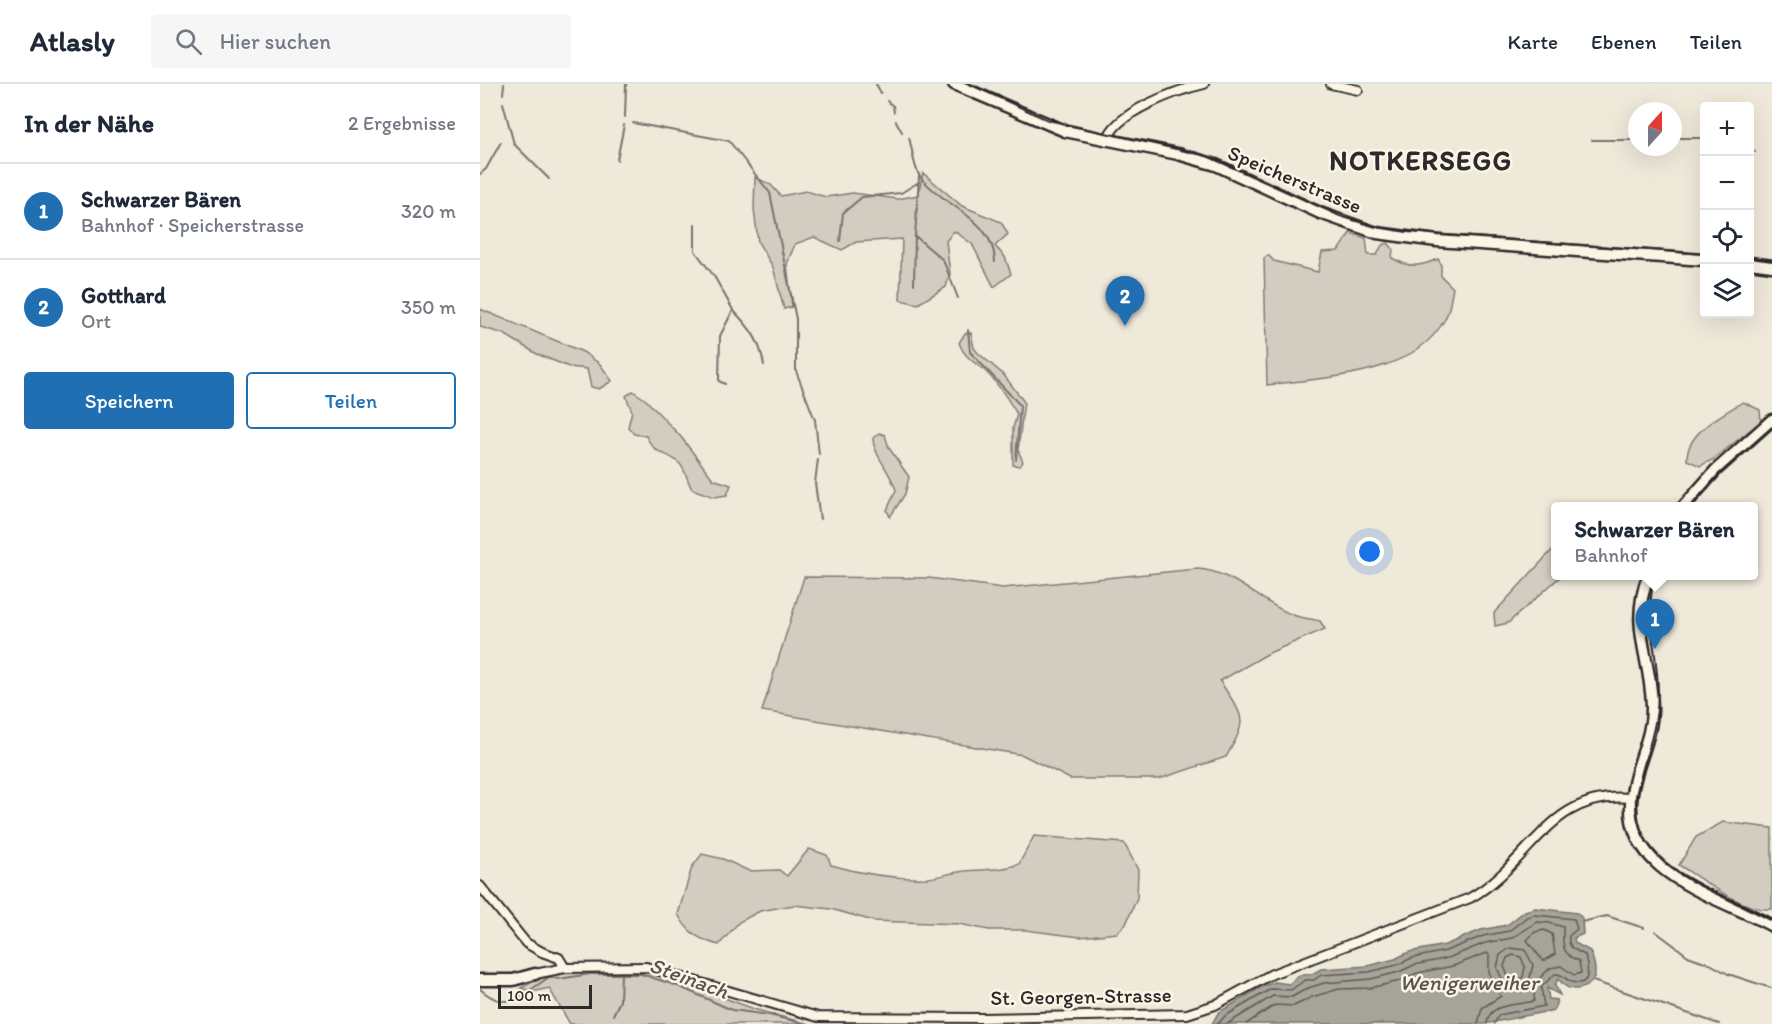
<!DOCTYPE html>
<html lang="de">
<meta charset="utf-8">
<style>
:root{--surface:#fff;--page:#f6f6f7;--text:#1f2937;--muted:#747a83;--line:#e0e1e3;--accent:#1f6fb2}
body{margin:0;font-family:Itim,sans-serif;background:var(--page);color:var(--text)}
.controls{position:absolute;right:18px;top:18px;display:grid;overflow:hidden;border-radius:6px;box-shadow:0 6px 24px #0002}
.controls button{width:54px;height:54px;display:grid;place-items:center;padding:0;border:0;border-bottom:2px solid var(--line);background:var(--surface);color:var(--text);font:30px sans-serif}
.compass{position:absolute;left:1148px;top:18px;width:54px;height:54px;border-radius:50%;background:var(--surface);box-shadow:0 6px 24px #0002;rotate:21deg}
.scale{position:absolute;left:18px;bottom:15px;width:94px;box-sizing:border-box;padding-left:6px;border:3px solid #2b2b2b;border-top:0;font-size:16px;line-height:21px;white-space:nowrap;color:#2b2b2b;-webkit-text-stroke:4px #fcf5e5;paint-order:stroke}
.you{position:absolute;left:890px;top:468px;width:21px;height:21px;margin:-15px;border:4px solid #fff;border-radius:50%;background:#1a73e8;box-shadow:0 0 0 9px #1a73e833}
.badge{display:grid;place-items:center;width:39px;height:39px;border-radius:50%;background:var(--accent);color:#fff;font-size:20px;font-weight:700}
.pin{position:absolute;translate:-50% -50px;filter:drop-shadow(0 2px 3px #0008)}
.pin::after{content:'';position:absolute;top:32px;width:21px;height:18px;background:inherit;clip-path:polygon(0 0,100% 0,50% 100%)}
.popup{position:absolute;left:1071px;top:418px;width:207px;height:78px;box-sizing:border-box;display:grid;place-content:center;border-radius:6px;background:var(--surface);filter:drop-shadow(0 2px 4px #0005);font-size:20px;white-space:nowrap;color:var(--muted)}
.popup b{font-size:22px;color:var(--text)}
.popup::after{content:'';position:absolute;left:50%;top:100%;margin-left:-12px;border:12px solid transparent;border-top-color:var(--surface)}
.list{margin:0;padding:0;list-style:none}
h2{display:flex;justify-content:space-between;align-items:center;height:78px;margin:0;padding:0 24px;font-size:26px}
h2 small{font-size:20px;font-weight:400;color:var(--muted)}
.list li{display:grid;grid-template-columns:39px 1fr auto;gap:18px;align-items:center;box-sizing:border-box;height:96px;padding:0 24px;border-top:2px solid var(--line)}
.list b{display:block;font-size:22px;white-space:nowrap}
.list p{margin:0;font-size:20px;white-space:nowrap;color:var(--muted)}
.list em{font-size:20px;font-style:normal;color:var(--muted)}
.actions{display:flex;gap:12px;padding:18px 24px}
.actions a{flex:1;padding:14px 0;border:2px solid var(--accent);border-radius:6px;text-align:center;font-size:21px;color:var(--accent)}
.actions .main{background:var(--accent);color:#fff}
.icon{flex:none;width:33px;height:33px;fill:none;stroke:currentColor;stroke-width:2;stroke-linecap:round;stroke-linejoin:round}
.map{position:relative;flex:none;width:1292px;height:940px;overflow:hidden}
header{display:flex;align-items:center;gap:36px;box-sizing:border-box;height:84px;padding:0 30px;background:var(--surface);border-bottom:2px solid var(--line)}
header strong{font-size:28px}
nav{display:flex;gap:33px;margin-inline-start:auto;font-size:21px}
.search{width:420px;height:54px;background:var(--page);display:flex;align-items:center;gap:15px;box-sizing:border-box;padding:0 21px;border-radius:6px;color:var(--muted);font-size:22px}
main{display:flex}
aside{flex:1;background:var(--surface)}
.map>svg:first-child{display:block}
</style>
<header>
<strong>Atlasly</strong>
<div class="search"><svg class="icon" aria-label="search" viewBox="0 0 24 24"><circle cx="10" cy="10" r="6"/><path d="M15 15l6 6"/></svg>Hier suchen</div>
<nav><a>Karte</a><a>Ebenen</a><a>Teilen</a></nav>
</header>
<main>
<aside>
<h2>In der Nähe<small>2 Ergebnisse</small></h2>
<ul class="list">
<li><span class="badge">1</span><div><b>Schwarzer Bären</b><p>Bahnhof · Speicherstrasse</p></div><em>320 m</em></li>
<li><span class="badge">2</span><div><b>Gotthard</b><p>Ort</p></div><em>350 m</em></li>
</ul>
<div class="actions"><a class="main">Speichern</a><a>Teilen</a></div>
</aside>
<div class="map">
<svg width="1292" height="940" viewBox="0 0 1292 940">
<rect width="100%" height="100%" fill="#efe9da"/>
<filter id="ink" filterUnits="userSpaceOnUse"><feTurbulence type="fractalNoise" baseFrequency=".0167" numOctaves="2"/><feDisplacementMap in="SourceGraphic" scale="12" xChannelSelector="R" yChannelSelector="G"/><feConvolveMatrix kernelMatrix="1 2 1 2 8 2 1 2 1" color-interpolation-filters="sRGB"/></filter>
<g filter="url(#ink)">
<path fill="#d2cdc0" stroke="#7e7c76" stroke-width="1.5" d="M443 89 482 122 521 138 528 150 515 162 525 173 531 190 514 203 492 160 474 147 466 157 470 190 466 203 438 220 420 216 422 155 376 158 362 166 334 153 315 160 307 180 312 223 304 225 293 183 278 158 274 125 275 93 291 101 301 112 326 107 346 113 373 109 418 115 438 111Z
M870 149 886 154 888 171H897L902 161 908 159 913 165 912 174C929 184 939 183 958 175L961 180V192L973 204C971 213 970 226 965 235 934 293 845 293 787 301L784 174 788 171 794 177 838 188 842 168 858 167Z
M0 225 103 268 120 280 132 297 119 305 111 303 107 285 89 283 57 270 24 250 0 243Z
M485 249H491L494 264 498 269 524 291 544 318 538 366 543 378 540 382 533 381V344L537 330C528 315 518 299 505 287 493 277 485 274 479 259Z
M153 307 166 316 201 353 233 395 251 401 247 411 234 413 212 405C207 397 206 386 199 379 185 366 177 374 166 352L154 350 148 343 152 327 146 312Z
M1263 318 1280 326 1281 337 1234 375 1220 382 1207 376C1206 348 1242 331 1263 318Z
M399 349 405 351 409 364 429 393 425 410 410 433 407 426 416 406C410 387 393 370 393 354Z
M1076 462V492H1081L1028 539 1015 542 1014 529Z
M717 485C754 487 779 518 813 531 821 534 832 535 840 537L845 545 789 569 740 597C763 634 770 632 746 673L679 695H590L543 671 282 627 324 493 449 494 523 504Z
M1243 738 1292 744V825C1266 829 1221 795 1199 781L1216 753Z
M554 752 644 759 658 786 657 814 646 840 637 849 600 853 545 846H509L479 840 393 837 351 825 314 821 280 827 259 838 239 861C219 856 207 848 198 830L212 783 222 770 243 775 269 787 299 786 307 792 329 765 347 771 351 781C382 790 415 795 448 794 460 793 472 788 485 787 504 785 520 787 539 780Z
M161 886 218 900 228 908 277 926 329 940H90L69 904 52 908 41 904C77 882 120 887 161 886Z"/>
<path fill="#a6a399" stroke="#75736d" stroke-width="1.5" d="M1055 824 1097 829 1102 834 1103 850 1094 854 1095 859 1110 867C1112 873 1115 879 1115 886 1117 901 1096 911 1084 901 1082 899 1080 897 1078 895L1075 901 1080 911 1067 904 1069 915 1077 916 1074 926 1004 940H732L738 929 781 903 795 898 809 900 820 891 832 890 841 885 888 882 915 875 929 868 965 861 1001 846 1027 841 1045 827Z"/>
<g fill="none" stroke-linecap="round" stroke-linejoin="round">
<path stroke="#5c5b57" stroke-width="1.5" d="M1064 846 1072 850 1075 870 1063 877 1047 856 1055 848Z
M1030 864 1045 866 1053 881 1049 897 1039 905 1025 901 1017 884 1020 871Z
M1033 871 1041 873 1045 883 1043 893 1036 898 1029 895 1024 882 1027 874Z
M738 940 745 932 791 905 811 906 825 896H834L841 891 889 888 917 881 932 874 966 867 1003 852 1029 847 1047 833 1055 831 1094 835 1097 845 1089 852C1087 865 1096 866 1105 871 1108 883 1112 904 1092 898 1084 896 1084 889 1075 890L1061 903 1064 922 1019 931 1014 940
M747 940 793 912 812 913 828 904 844 899 891 895 919 888 934 881 968 874 1005 859 1032 854 1057 838 1070 839 1083 843C1083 859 1080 870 1099 877L1101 889 1094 891 1081 882 1070 884 1055 899 1054 917C1037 922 1008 918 1007 940
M766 940 795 921 814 922 832 913 859 905 890 904 920 897 937 889 973 882 1007 869 1009 871V888L1021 912 1002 924 998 940"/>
<path stroke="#75736d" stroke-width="2" d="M396 0 401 9
M23 10 24 0
M407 17 413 22 414 28
M23 19 34 60 69 95
M145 33 146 0
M416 37 422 48
M153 39 249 57 290 109 316 235V287L335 336 339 370
M429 54C433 66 433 84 441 94 466 124 514 135 515 178
M1193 54H1224
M1112 56H1157
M1270 64 1275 68
M137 76 144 41
M0 90 6 85 21 58
M439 92 435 152 463 176 478 214
M215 140V167L234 192 253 226 240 252 239 297 245 300
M360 157 363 129 382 113 421 109 439 98
M434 200 435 152
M253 226C270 244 280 256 284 281
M488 246 490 268 540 321 536 376
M338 375 335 399 340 435
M1102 838 1127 832 1164 844
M1175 847 1208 872 1230 880 1248 890 1291 904
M1113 897 1239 940
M0 905C14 917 27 922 43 911
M49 907 69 893 79 895 110 890H161L198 902 252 926 289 931 326 940
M133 931 140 917 141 891"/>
<defs>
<path id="street" d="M851 0 878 6
M627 57C634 28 698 6 724 0
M0 802 46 859 62 868 79 874 85 884
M55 890 85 884 166 883 338 933 502 934 707 930 735 921 792 890 990 814C1053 778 1069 706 1151 714"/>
<path id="secondary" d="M474 0 585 47 698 70 736 81 840 129 897 149 957 157 1224 176
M1270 179 1292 182
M1204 422 1236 386 1292 336
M1168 492C1149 544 1171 572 1172 622 1173 653 1156 679 1152 710 1139 790 1239 812 1292 842
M0 896H33L55 890"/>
</defs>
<use href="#street" stroke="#2b2b2b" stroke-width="12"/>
<use href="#secondary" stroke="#2b2b2b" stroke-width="15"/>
<use href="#street" stroke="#fcf5e5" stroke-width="8"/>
<use href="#secondary" stroke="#fcf5e5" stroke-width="10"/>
<path stroke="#2b2b2b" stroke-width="2" d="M489 0 568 36 727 72 860 132 896 143 927 148 1224 170
M1270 174 1292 177
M1211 422 1239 390 1292 343
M1175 492C1163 532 1179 571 1178 612 1177 648 1163 677 1156 712 1151 789 1239 806 1292 837"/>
</g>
</g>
<g text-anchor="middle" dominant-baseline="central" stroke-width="5" stroke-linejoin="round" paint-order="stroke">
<g font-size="21" fill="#2b2b2b" stroke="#fcf5e5">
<text transform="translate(815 95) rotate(23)">Speicherstrasse</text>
<text transform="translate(601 912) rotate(-1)">St. Georgen-Strasse</text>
</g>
<g font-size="22" font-style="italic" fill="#565552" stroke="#fcf5e5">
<text transform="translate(209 894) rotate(20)">Steinach</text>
<text x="989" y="898">Wenigerweiher</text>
</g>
<g font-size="27" font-weight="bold" letter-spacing="1.5" fill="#2b2b2b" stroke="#fcf5e5">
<text x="941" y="76">NOTKERSEGG</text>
</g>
</g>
</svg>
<div class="controls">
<button>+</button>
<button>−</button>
<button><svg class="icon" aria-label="locate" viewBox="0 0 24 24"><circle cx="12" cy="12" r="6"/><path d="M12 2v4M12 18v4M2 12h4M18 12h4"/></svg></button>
<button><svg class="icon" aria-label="layers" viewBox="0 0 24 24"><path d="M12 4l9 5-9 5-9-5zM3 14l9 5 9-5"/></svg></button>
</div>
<svg class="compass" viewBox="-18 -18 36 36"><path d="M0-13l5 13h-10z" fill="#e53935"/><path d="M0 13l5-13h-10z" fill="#747a83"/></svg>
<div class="scale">100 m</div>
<div class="you"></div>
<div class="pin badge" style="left:1175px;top:565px">1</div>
<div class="popup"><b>Schwarzer Bären</b>Bahnhof</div>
<div class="pin badge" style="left:645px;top:242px">2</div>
</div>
</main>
